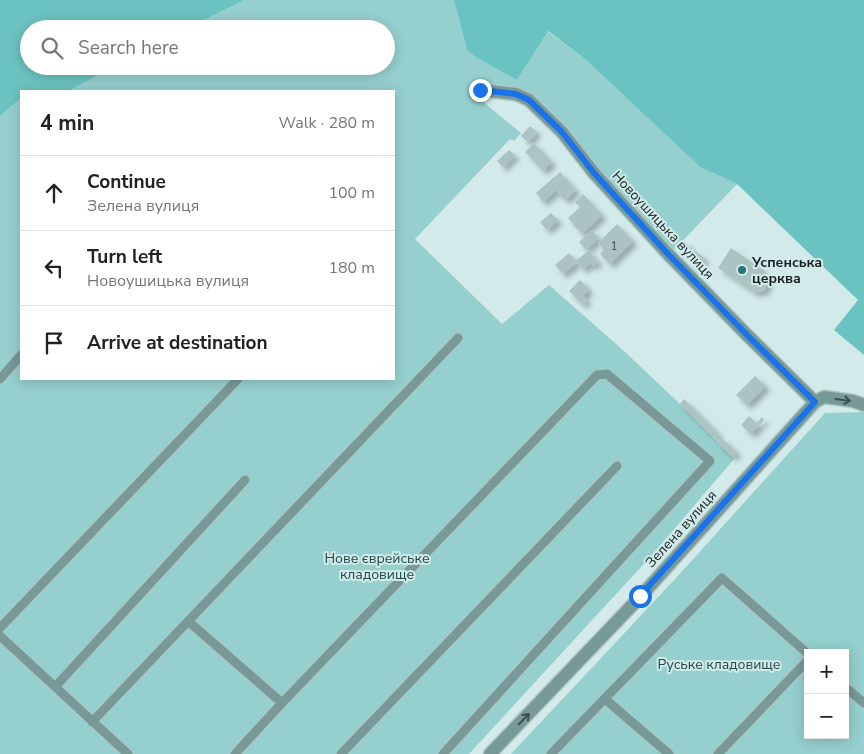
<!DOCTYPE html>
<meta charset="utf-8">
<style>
:root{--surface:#fff;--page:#f2f2f2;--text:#222;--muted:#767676;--line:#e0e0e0}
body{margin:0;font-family:"Nunito Sans",sans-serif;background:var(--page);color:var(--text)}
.controls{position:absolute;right:15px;bottom:15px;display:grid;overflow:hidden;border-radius:0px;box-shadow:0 2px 12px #0003}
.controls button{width:45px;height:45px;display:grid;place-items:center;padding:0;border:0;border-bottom:1px solid var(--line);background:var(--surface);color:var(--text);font:25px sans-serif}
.stop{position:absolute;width:15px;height:15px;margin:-11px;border:4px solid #1a73e8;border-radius:50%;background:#fff}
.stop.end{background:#1a73e8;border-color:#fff;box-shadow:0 1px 5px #0008}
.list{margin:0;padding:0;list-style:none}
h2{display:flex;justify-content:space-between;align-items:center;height:65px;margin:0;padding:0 20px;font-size:21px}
h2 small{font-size:16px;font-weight:400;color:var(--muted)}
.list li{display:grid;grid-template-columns:32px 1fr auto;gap:15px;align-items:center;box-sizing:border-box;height:75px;padding:0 20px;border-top:1px solid var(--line)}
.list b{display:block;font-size:19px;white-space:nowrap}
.list p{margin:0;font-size:16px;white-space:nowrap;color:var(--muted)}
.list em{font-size:16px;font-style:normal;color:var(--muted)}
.icon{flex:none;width:28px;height:28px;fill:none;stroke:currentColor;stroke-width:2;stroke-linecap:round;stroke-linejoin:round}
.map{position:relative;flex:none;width:864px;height:754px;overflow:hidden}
.search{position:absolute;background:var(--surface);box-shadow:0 2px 12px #0003;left:20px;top:20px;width:375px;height:55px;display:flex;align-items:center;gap:12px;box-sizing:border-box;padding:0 18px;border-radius:28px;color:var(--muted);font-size:19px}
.panel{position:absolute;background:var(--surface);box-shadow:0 2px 12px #0003;left:20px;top:90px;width:375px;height:290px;border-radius:0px}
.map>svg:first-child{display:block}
</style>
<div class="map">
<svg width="864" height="754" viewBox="0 0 864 754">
<defs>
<filter id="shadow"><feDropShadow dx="4.5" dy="4.5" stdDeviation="2.5" flood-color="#0004"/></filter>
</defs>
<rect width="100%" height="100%" fill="#d2eaea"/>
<path fill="#95d0ce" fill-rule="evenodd" d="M244 0H454L467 50 475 57 517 80 547 31 585 59 700 167 737 184 672 252 518 90 475 85V95L521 133 514 141 510 139 415 239 502 324 549 285 624 351 680 404 734 459 652 555 469 754H0V116L21 98V379H394V91H69L115 66H386V29H186Z
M864 412V754H511L676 578 825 413ZM808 653H845V735H808Z"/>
<path fill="#6bc3c1" d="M0 0H244L186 29H29V66H115L69 91H21V98L0 116Z
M454 0H864V355L834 330 858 300 737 184 700 167 585 59 548 31 517 80 475 57 467 50Z"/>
<path fill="#abc3c2" filter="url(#shadow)" d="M530 126 537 132 528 142 521 136Z
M534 143 552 162 543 171 525 152Z
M509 150 515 155 503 167 497 161Z
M560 172 576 190 565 200 556 190 543 202 536 193Z
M583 194 602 215 582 234 568 218 580 207 575 202Z
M551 213 558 220 547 230 540 222Z
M617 224 633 241 610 264 600 254 604 250 598 243Z
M592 230 599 238 586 250 579 242Z
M685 242 690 247 684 253 679 249Z
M731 248 766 272 768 282 764 291 754 292 718 268Z
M589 250 598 262 593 266 591 263 583 269 576 261Z
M696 251 705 259 697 268 688 260Z
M569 253 577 262 563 274 555 265Z
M580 280 589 289 583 296 587 300 583 305 569 291Z
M755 376 766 386 747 405 736 395Z
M684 399 719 434 715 439 680 404Z
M749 416 757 423 762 417 764 420 751 434 741 425Z
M722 438 737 452 732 457 717 442Z"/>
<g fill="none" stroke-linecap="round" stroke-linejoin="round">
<defs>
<path id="service" d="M0 379 21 355
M188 621 282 703
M0 628 238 379
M0 636 128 754
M55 687 245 480
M845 687 864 703
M605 699 669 754
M92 722 458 338
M235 754 282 703 597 375 607 374 710 461 443 754
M341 754 617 466
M551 754 722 578 808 654
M718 754 808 660"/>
<path id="minor" d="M480 90 516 94 529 100 562 132 594 173 669 255 747 335 815 402
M490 754 641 596 815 402 824 397 853 401 864 405"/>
</defs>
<use href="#service" stroke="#b0c5c5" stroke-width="11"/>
<use href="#minor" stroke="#b0c5c5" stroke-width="15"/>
<use href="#service" stroke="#779998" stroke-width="9"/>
<use href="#minor" stroke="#779998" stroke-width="12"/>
</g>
<defs><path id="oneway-shaft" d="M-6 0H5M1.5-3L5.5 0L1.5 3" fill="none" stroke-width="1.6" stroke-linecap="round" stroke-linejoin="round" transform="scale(1.25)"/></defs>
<g stroke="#3d4f4f">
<use href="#oneway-shaft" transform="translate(843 400) rotate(8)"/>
<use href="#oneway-shaft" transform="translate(524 719) rotate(-46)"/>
</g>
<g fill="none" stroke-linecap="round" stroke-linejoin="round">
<path stroke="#1a73e8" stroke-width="6" d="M480 90 516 94 529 100 562 132 594 173 669 255 747 335 815 402 640 596"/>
</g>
<circle fill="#297372" stroke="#d2eaea" stroke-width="2" cx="742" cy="270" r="5"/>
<g text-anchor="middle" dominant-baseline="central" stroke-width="4" stroke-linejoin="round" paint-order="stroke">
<g font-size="11" fill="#3b4747">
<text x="614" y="246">1</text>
</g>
<g font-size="14" fill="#161e1e" stroke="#d2eaea">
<text transform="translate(663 225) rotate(47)">Новоушицька вулиця</text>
<text transform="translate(681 529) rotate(-48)">Зелена вулиця</text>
</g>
<g font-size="14" font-weight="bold" fill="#161e1e" stroke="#d2eaea" text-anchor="start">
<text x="752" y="262">Успенська<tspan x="752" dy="16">церква</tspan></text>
</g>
<g font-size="14" fill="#1e4747" stroke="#d2eaea">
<text x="377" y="558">Нове єврейське<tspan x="377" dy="16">кладовище</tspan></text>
<text x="719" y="664">Руське кладовище</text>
</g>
</g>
</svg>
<div class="controls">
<button>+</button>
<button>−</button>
</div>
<div class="stop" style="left:640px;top:596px"></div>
<div class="stop end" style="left:480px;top:90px"></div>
<div class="search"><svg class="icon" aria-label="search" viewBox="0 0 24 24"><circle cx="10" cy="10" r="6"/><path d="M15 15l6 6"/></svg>Search here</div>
<section class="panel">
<h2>4 min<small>Walk · 280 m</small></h2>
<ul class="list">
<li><svg class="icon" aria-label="ahead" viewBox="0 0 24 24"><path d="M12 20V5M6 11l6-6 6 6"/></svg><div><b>Continue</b><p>Зелена вулиця</p></div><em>100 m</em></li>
<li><svg class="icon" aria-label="left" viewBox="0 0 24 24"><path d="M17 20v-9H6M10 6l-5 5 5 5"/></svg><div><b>Turn left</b><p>Новоушицька вулиця</p></div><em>180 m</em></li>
<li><svg class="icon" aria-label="arrive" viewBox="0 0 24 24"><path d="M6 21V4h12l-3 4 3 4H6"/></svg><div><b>Arrive at destination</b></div></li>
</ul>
</section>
</div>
